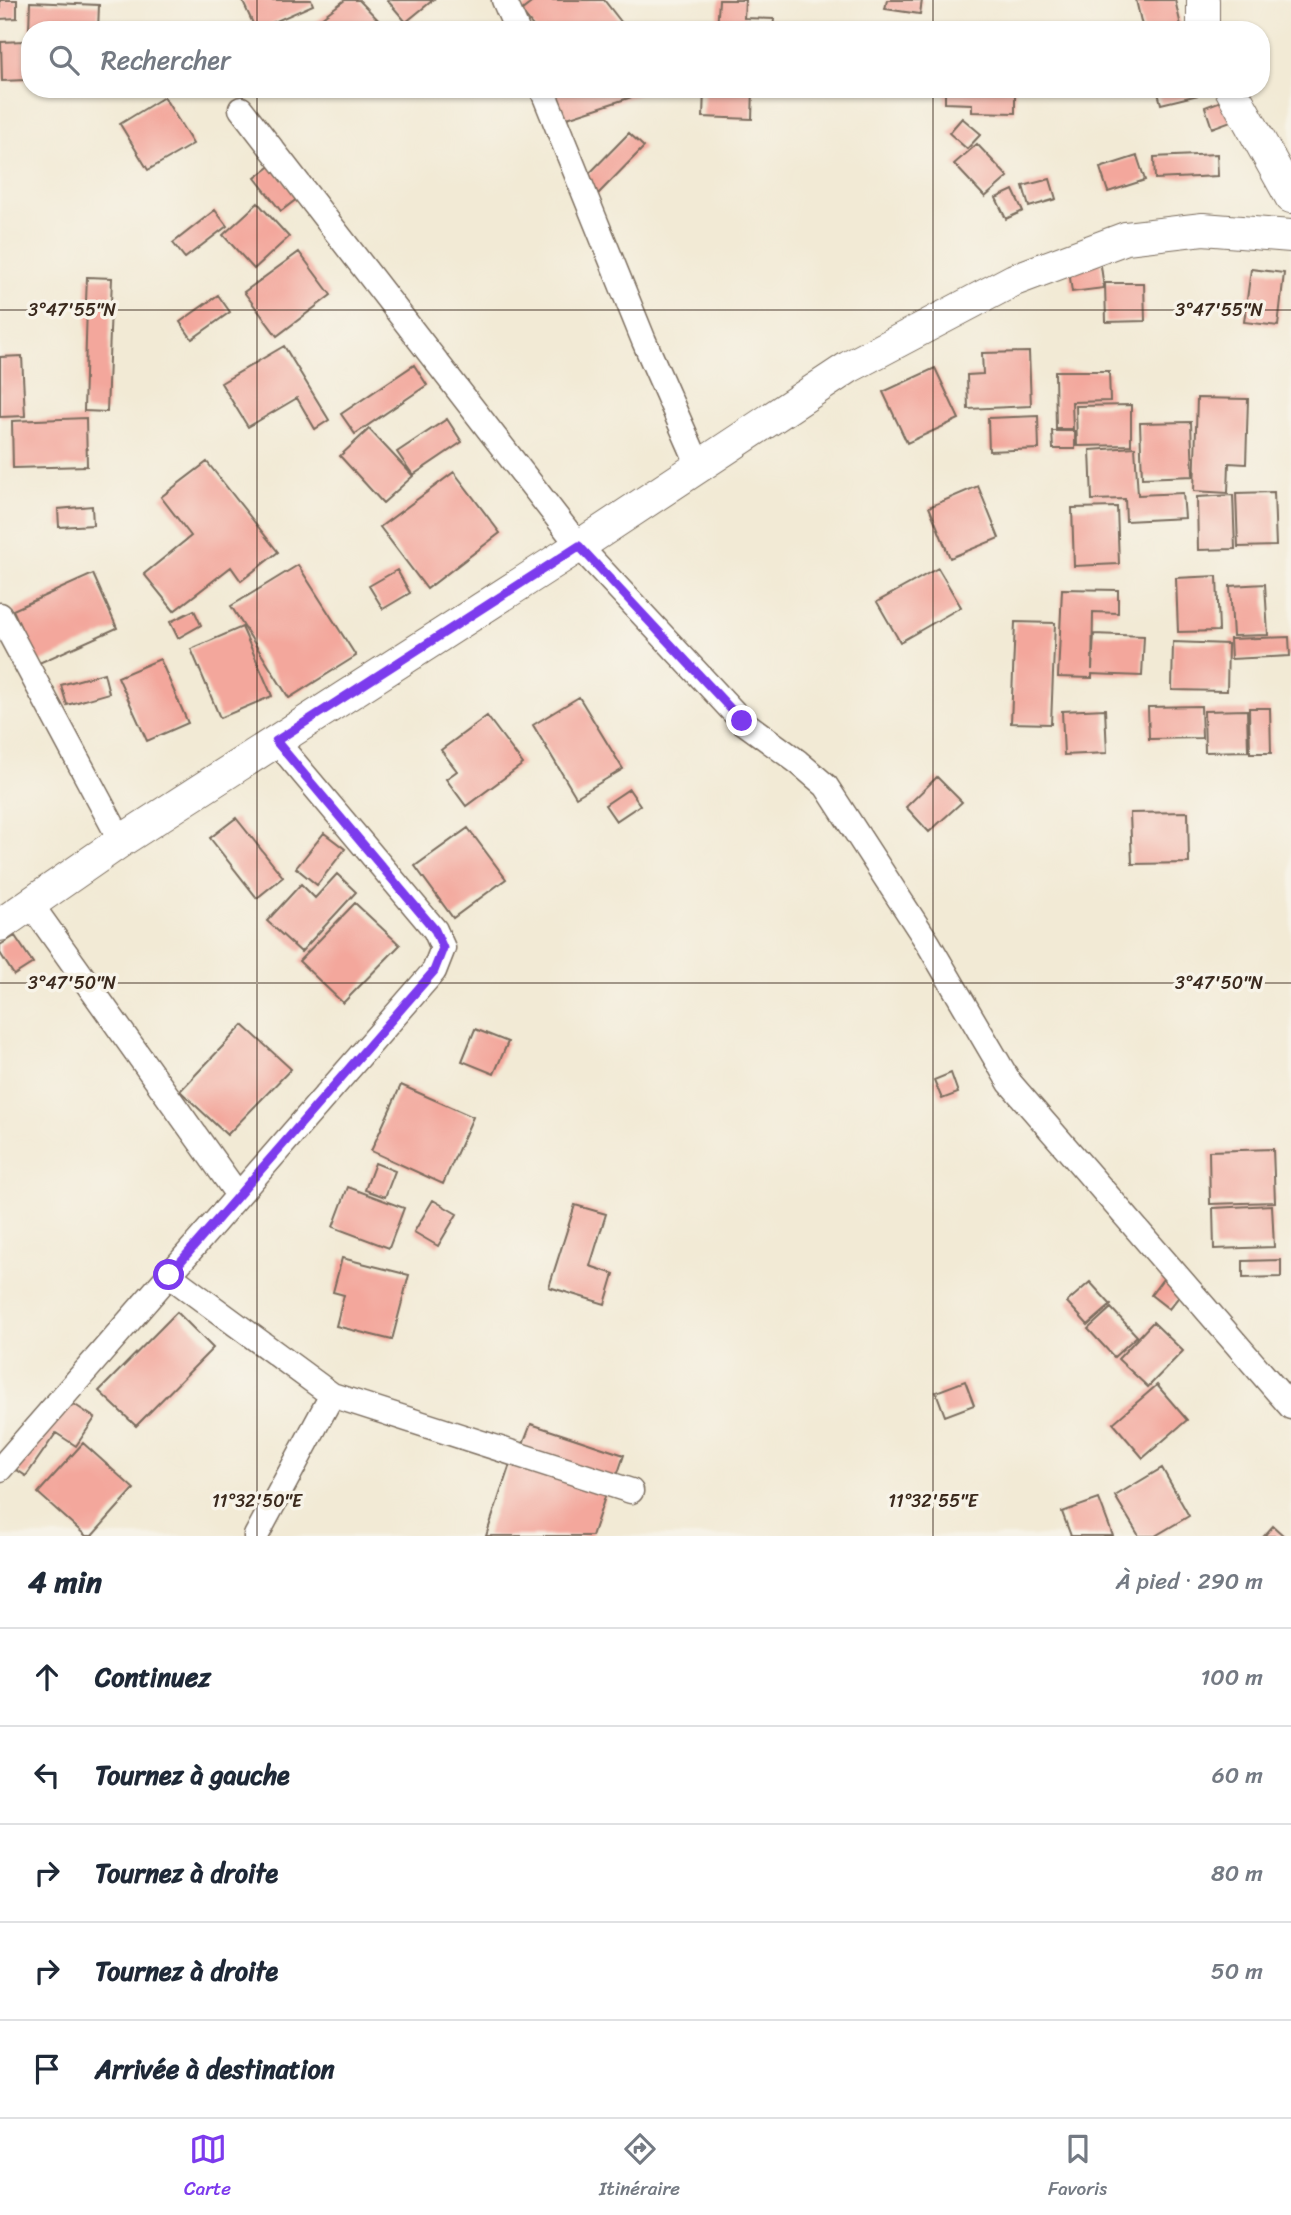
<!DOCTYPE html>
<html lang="fr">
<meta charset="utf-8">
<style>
:root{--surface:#fff;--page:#f2f2f3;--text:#1f2937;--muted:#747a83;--line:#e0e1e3;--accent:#7c3aed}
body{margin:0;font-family:Sriracha,sans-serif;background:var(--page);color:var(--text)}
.stop{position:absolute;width:21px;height:21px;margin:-16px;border:5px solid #7c3aed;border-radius:50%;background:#fff}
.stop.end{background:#7c3aed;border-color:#fff;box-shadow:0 2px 7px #0008}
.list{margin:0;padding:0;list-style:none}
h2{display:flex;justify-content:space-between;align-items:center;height:91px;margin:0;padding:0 28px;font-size:30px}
h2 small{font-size:23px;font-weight:400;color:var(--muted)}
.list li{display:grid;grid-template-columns:46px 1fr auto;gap:21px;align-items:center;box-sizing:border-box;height:98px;padding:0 28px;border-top:2px solid var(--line)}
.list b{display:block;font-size:26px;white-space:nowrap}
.list em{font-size:23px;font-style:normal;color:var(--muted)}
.icon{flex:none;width:38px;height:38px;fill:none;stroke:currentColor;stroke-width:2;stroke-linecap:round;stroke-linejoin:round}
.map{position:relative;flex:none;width:1291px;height:1536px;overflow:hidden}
.search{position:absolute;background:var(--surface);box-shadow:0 2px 5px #0004;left:21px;right:21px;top:21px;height:77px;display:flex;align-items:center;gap:18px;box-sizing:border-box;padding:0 24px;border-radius:28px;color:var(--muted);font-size:26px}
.sheet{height:581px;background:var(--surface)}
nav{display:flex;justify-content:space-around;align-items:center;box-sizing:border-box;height:98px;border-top:2px solid var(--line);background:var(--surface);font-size:19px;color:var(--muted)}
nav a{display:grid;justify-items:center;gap:4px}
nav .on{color:var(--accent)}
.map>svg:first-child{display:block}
</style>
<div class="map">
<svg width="1291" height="1536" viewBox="0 0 1291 1536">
<rect width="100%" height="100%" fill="#f7f3e8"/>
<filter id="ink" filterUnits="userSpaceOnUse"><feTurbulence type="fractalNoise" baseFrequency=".0143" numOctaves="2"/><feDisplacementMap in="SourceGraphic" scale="14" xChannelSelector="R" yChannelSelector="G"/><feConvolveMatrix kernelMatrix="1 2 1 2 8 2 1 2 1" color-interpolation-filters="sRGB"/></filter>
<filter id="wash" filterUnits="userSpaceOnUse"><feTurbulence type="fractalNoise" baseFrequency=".00686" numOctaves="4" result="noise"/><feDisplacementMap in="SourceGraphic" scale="28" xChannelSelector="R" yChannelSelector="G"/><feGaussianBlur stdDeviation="1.57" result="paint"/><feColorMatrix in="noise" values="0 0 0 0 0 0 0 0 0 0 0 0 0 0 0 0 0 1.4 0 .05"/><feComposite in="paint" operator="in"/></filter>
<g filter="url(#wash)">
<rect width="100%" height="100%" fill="#f2ead5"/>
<g id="blocks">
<path fill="#f3a79c" d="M0 0H17V18L0 19Z
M242 0H311L313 5 256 30Z
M345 0H359L388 30H305Z
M387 0H433L406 22Z
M535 0H604L622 23 614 30H536L521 11Z
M719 0H745L744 18 774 19 773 30H717Z
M887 0H922L920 14 885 9Z
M1136 0H1175L1182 30H1143Z
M30 2 99 5 98 30H29Z
M24 41 25 80 2 81 1 42Z
M309 89H327L317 97Z
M548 89H643L644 93 558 121Z
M704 89H753L752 119 703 117Z
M945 89H1015V113L972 112V104L945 103Z
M1157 89H1196L1198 95 1161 104Z
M164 97 193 144 148 170 120 124Z
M1224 100 1231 121 1212 128 1205 107Z
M962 118 981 134 967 149 949 133Z
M629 133 644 147 597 195 582 181Z
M977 144 1008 177 985 197 954 164Z
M1217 154 1218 176 1155 179 1154 157Z
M1137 156 1145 180 1108 192 1100 168Z
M272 165 298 198 281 211 255 178Z
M1050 179 1056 199 1029 207 1023 186Z
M1013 190 1023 211 1006 219 996 198Z
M258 203 289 237 254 269 223 235Z
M215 210 227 226 185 258 173 243Z
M299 252 331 295 277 336 244 292Z
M1100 259 1104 288 1072 292 1068 264Z
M1251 269 1284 273 1278 326 1244 322Z
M87 277 112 278 111 303 86 302Z
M1105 283H1144L1145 321 1106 322Z
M218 295 230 312 192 339 180 322Z
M87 304 111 305 107 412 84 411Z
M284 346 329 420 315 429 297 398 248 427 221 383Z
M1029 352 1031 406 968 409 967 375 983 374 982 353Z
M22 356 25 416 0 417V357Z
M414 365 427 385 355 434 341 414Z
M935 368 959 419 907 443 883 392Z
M1055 371H1109L1110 401 1072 402 1073 429H1056Z
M1197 398 1248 399 1246 464 1229 463 1228 493 1194 491Z
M1131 405V445L1077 446 1076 406Z
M1038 416 1039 449 989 451 988 418Z
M86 418 87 466 13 468 12 421Z
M447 419 462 442 413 475 397 452Z
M1191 422 1193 476 1142 478 1140 423Z
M369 429 413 476 383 503 340 456Z
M1052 431H1075V449H1053Z
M1135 447 1138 495 1183 493 1185 518 1126 521 1125 499 1092 500 1090 450Z
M207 462 278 552 241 581 231 567 174 611 144 574 191 536 161 497Z
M454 472 500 533 427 589 380 527Z
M978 486 999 538 950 558 929 507Z
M1274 492 1276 546 1238 547 1236 493Z
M1233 495 1235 549 1198 550 1197 497Z
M92 506 93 525 59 527 58 509Z
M1117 507 1119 564 1074 566 1072 508Z
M298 565 356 656 289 698 231 606Z
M938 568 961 607 900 642 877 602Z
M397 570 410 593 383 609 369 586Z
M93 574 117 628 37 664 13 610Z
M1217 576 1219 631 1178 632 1176 578Z
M1265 584 1268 635 1233 636 1230 586Z
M1062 589 1118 590V613L1093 612 1092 670 1094 634 1144 636 1142 676 1092 674V678L1058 677Z
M194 610 201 625 178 638 170 622Z
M1015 622 1055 623 1051 724 1011 723Z
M242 627 272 696 220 718 191 649Z
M1289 637 1290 656 1231 659 1230 639Z
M1173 642 1228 644 1227 691 1172 690Z
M160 659 188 723 147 741 118 677Z
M104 673 109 693 67 705 61 685Z
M579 697 623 769 576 797 533 725Z
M1201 706 1202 738 1149 739 1148 707Z
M1249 708H1270L1271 753H1250Z
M1105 709 1107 753 1064 755 1062 711Z
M1247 710 1248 751 1205 752 1204 711Z
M487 716 523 764 466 806 446 779 457 771 441 750Z
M937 777 962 802 929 832 906 807Z
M629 789 640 805 616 821 605 805Z
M1188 812 1189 863 1132 864 1130 813Z
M236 818 283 877 257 898 210 838Z
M468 828 506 879 453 918 415 866Z
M324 833 345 849 317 885 296 868Z
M337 874 356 892 301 952 267 921 301 884 315 898Z
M355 903 400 945 343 1003 299 961Z
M15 936 33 963 14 975 0 953V945Z
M243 1025 291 1069 227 1135 180 1091Z
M475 1029 508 1042 494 1074 462 1061Z
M951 1073 958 1093 942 1099 934 1080Z
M401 1085 473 1117 443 1184 371 1151Z
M1273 1149 1275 1202 1210 1204 1209 1151Z
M375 1163 395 1171 385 1197 365 1190Z
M348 1187 404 1208 389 1248 333 1227Z
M433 1200 457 1214 438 1246 414 1232Z
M575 1205 606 1214 590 1266 614 1274 605 1304 549 1287Z
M1272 1205 1274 1247 1214 1249 1213 1208Z
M342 1258 409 1275 392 1340 336 1326 344 1295 333 1292Z
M1281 1260V1277L1243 1278V1261Z
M1163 1279 1182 1293 1169 1309 1151 1295Z
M1090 1282 1111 1305 1088 1325 1067 1302Z
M1111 1308 1137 1336 1114 1357 1088 1329Z
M177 1312 213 1348 136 1426 99 1391Z
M1153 1322 1183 1351 1148 1387 1118 1359Z
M965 1381 974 1405 945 1416 936 1392Z
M1157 1385 1187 1420 1143 1458 1113 1423Z
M63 1397 95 1418 76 1446 56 1433 26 1476 14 1468Z
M531 1424 624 1455 615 1482 521 1450Z
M83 1443 134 1489 92 1536H86L38 1493Z
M514 1452 610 1482 592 1536H486Z
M1162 1468 1189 1516 1155 1536H1139L1115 1496Z
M1099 1499 1113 1536H1071L1062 1512Z
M1273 1526 1284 1536H1264Z"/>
</g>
</g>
<g filter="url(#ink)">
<use href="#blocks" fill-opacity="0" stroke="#7b6d5e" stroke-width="2"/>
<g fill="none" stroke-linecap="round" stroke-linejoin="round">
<defs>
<path id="minor" d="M504 0 517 30
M542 89 644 341 699 466
M241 109 579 546 742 721 798 762 826 786 928 943 1010 1083 1291 1407
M0 615 121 841
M30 903 238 1195
M169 1275 332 1395 631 1491
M0 1469 434 971 443 948 435 930 276 741
M256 1536 332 1395"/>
<path id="tertiary" d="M1203 0V30
M1231 89 1291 197
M0 925 121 841 579 546 849 367 1014 280 1126 238 1203 229 1291 236"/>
</defs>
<use href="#minor" stroke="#7b6d5e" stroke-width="27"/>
<use href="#tertiary" stroke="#7b6d5e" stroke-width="34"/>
<use href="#minor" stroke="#fff" stroke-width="24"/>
<use href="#tertiary" stroke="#fff" stroke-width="32"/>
</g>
</g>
<g fill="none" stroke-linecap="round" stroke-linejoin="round" filter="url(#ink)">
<path stroke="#7c3aed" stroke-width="9" d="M169 1275 434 971 443 948 435 930 276 741 579 546 742 721"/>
</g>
<path fill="none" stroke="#3b2a1e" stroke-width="2" stroke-opacity="0.45" d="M257 0V30M933 0V30M257 89V1536M933 89V1536M0 310H1291M0 983H1291"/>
<g font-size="18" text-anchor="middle" fill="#3b2a1e" stroke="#f7f3e8" stroke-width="7" stroke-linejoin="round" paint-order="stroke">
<text x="72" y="316">3°47'55"N</text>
<text x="1219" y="316">3°47'55"N</text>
<text x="72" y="989">3°47'50"N</text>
<text x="1219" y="989">3°47'50"N</text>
<text x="257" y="1507">11°32'50"E</text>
<text x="933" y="1507">11°32'55"E</text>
</g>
</svg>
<div class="stop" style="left:169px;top:1275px"></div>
<div class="stop end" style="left:742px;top:721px"></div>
<div class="search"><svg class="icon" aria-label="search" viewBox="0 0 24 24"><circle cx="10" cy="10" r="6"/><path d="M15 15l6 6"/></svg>Rechercher</div>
</div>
<section class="sheet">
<h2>4 min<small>À pied · 290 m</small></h2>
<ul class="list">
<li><svg class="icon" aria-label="ahead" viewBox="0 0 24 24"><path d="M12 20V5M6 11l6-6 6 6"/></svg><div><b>Continuez</b></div><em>100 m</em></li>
<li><svg class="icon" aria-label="left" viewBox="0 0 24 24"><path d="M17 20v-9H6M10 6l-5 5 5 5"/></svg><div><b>Tournez à gauche</b></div><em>60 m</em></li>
<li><svg class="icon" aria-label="right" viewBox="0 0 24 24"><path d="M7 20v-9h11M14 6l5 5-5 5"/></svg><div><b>Tournez à droite</b></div><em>80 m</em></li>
<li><svg class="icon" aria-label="right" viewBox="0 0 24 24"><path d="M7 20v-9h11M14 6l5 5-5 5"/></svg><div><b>Tournez à droite</b></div><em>50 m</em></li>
<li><svg class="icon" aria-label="arrive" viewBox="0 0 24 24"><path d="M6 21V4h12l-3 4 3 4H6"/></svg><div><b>Arrivée à destination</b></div></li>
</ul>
</section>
<nav>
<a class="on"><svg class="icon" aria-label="map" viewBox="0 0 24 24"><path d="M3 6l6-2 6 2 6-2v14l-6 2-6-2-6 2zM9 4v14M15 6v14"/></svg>Carte</a>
<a><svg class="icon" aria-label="directions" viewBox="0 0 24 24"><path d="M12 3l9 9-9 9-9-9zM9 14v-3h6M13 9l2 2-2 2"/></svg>Itinéraire</a>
<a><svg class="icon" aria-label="saved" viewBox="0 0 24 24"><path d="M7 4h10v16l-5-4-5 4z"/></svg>Favoris</a>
</nav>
